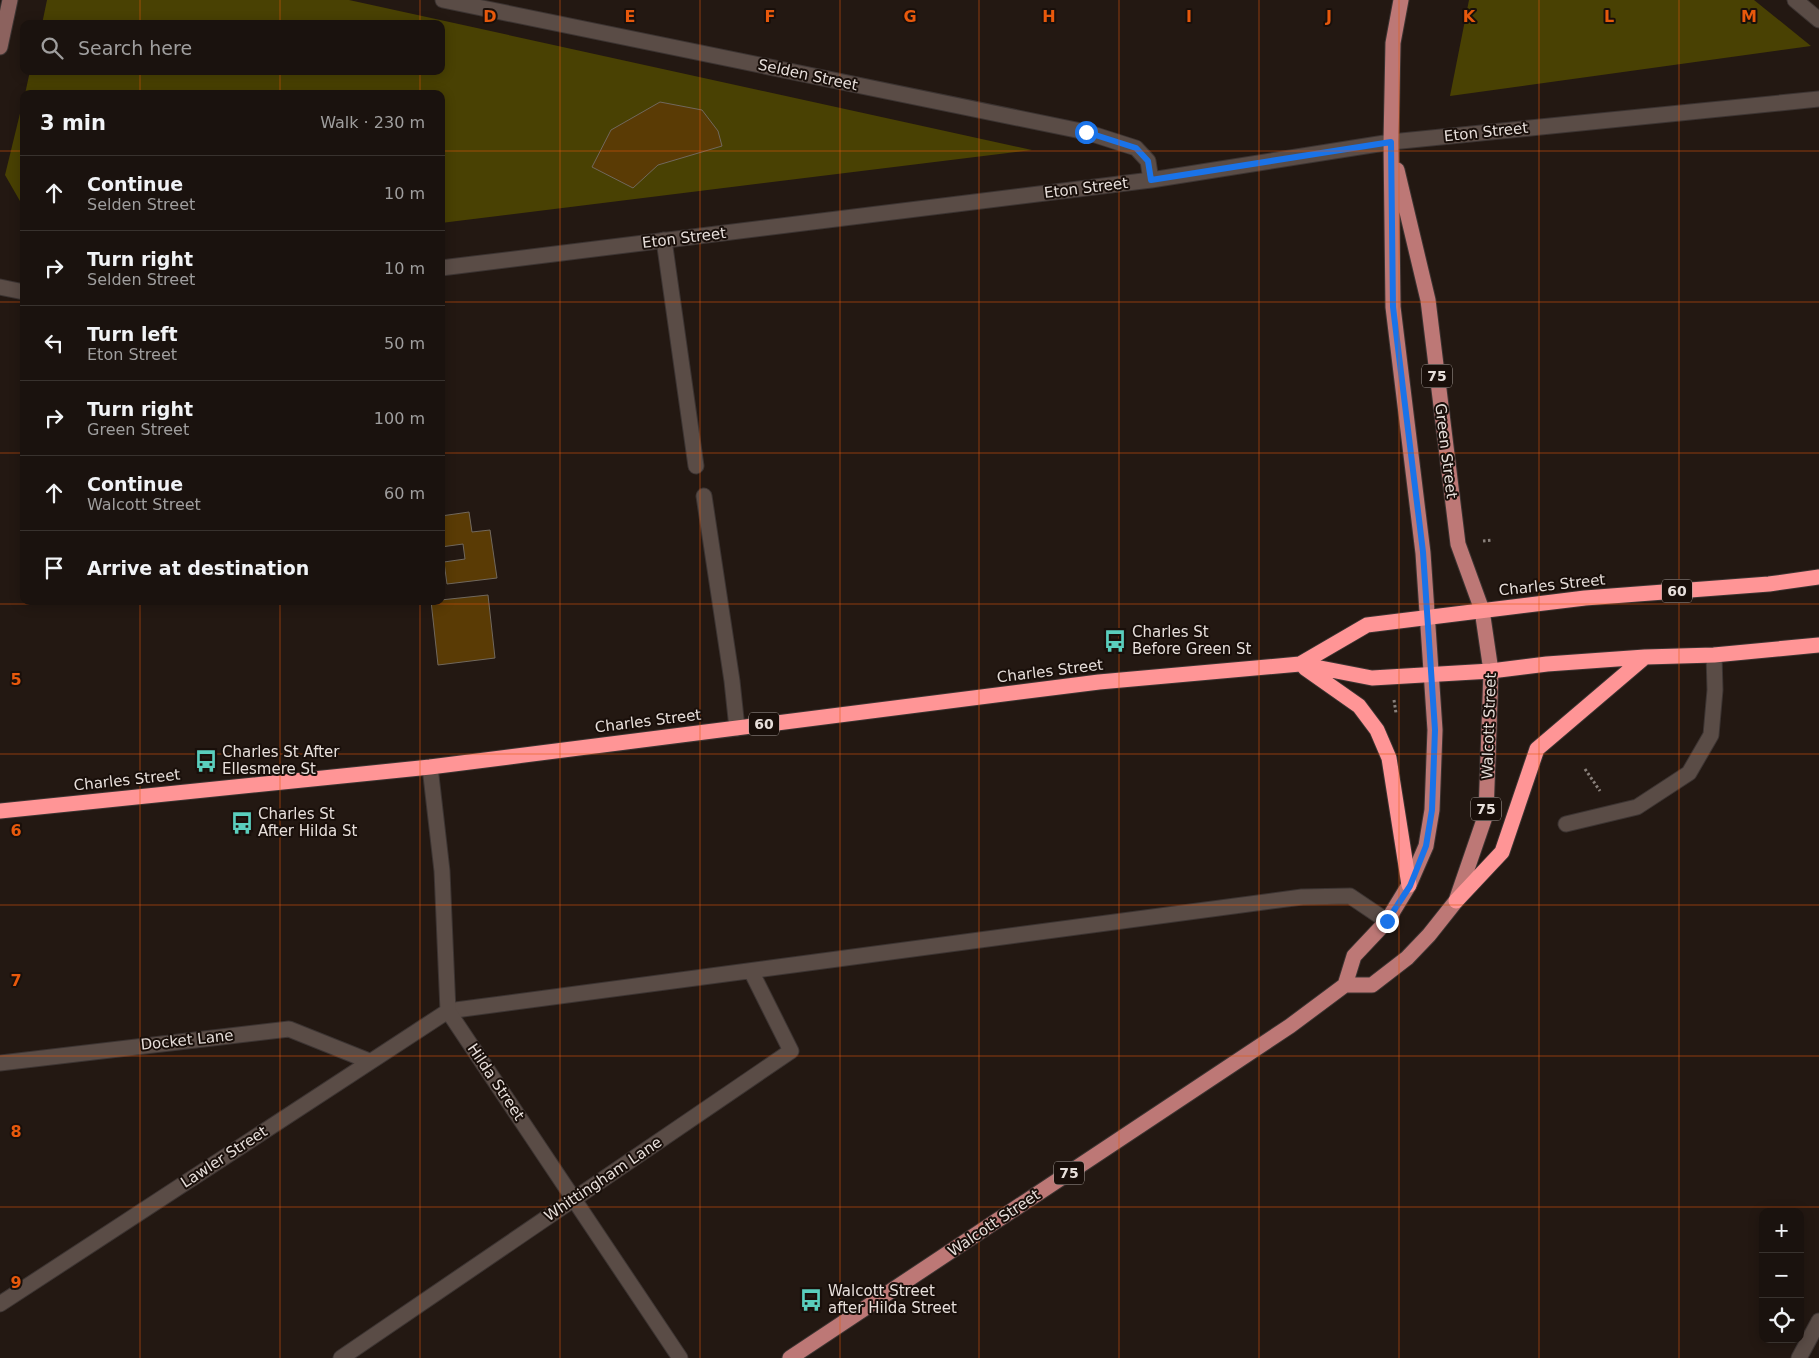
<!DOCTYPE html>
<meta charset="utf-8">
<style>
:root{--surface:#1a120e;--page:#27201c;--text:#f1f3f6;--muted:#9f9e9e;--line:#38322e}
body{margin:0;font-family:"DejaVu Sans",sans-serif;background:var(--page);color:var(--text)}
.controls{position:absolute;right:15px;bottom:15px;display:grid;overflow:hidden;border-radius:10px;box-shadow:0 2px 12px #0003}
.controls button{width:45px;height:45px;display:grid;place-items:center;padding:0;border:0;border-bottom:1px solid var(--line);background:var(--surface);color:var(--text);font:25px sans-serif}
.stop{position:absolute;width:15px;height:15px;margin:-11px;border:4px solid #1a73e8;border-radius:50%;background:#fff}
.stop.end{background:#1a73e8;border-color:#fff;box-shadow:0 1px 5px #0008}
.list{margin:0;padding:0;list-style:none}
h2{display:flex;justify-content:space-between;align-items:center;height:65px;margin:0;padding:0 20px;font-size:21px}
h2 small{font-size:16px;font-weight:400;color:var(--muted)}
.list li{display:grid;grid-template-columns:32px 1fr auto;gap:15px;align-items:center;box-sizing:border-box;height:75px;padding:0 20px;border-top:1px solid var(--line)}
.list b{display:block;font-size:19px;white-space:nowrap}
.list p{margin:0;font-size:16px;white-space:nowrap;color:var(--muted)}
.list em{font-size:16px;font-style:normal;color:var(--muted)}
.icon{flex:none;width:28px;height:28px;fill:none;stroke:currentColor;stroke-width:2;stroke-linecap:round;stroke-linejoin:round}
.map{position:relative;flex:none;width:1819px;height:1358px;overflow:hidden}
.search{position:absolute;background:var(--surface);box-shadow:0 2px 12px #0003;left:20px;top:20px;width:425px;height:55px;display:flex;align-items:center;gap:12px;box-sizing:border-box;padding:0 18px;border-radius:10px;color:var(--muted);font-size:19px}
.panel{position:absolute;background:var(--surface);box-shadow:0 2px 12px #0003;left:20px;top:90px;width:425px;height:515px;border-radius:10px}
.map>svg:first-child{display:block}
</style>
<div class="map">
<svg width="1819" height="1358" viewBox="0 0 1819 1358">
<rect width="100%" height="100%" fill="#231812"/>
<path fill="#494103" d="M47 0H349L1032 150 441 223V94H25L30 71H441V24H42Z
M1469 0H1754L1811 46 1450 96Z
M24 97V208L5 175Z"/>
<path fill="#5a3b05" stroke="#71685d" d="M660 102 702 110 718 131 722 146 658 165 633 188 592 167 611 130Z
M469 512 472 532 490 530 497 578 447 584 444 562 465 559 463 544 441 547V516Z
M488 595 495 658 438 665 431 601Z"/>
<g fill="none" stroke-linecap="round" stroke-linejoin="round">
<defs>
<path id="lane" d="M664 240 696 466
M704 496 732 681 737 728
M448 1011 1302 897 1350 896 1387 921
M0 1063 289 1029 369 1061
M341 1358 791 1051 751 971"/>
<path id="street" d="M443 0 1086 132 1136 148 1148 161 1151 180
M1795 0 1819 20
M441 268 1151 180 1391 142 1819 99
M0 287 24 292
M430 767 442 871 448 1011 680 1358
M1566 824 1637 807 1689 773 1711 735 1715 690 1714 655
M0 1304 448 1011
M1799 1358 1819 1321"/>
<path id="secondary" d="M0 47 10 0"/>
<path id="primary" d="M1345 985H1372L1407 958 1429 935 1456 901 1486 814 1491 671 1482 610 1458 544 1428 300 1397 170
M790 1358 1290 1026 1345 985 1354 956 1387 921 1409 885 1426 846 1432 810 1435 730 1423 553 1393 307 1391 142 1393 43 1401 0"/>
<path id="highway" d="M1300 664 1367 625 1585 598 1769 584 1819 577
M1305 668 1359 706 1377 730 1389 758 1409 885
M0 811 430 767 1099 682 1300 664 1372 678 1491 671 1547 664 1645 657 1714 655 1819 645
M1456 901 1502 852 1537 749 1645 657"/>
</defs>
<use href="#lane" stroke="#3c3432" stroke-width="17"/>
<use href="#street" stroke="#3c3432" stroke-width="17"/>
<use href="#secondary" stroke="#3c3432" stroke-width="17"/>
<use href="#primary" stroke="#3c3432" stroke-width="17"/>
<use href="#highway" stroke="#3c3432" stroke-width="17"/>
<path stroke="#89807b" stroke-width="3" stroke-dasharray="2.5 2.5" stroke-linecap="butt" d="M1483 541 1493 540
M1394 700 1396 713
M1585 769 1600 791"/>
<use href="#lane" stroke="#5a4c46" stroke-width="15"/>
<use href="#street" stroke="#5a4c46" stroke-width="15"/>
<use href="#secondary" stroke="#8c625e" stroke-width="15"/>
<use href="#primary" stroke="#bd7876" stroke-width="15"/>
<use href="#highway" stroke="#ff9596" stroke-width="15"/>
</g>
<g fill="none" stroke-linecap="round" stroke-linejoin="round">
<path stroke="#1a73e8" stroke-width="6" d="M1086 132 1136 148 1148 161 1151 180 1391 142 1393 307 1423 552 1435 730 1432 810 1426 846 1410 886 1387 921"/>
</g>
<path fill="none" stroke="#e8590c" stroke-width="1" stroke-opacity="0.55" d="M140 0V24M280 0V24M420 0V24M560 0V1358M700 0V1358M840 0V1358M979 0V1358M1119 0V1358M1259 0V1358M1399 0V1358M1539 0V1358M1679 0V1358M140 71V94M280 71V94M420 71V94M0 151H24M441 151H1819M0 302H24M441 302H1819M0 453H24M441 453H1819M140 601V1358M280 601V1358M420 601V1358M0 604H1819M0 754H1819M0 905H1819M0 1056H1819M0 1207H1819"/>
<defs>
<symbol id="bus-bare" viewBox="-9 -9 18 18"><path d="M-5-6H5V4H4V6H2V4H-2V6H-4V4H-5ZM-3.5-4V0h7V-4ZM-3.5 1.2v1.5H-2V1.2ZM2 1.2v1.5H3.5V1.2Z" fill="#5acebd" stroke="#190f0a" stroke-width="2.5" paint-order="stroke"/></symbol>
</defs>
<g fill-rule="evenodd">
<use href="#bus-bare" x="1099" y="625" width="32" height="32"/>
<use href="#bus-bare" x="190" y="745" width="32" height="32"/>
<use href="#bus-bare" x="226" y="807" width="32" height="32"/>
<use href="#bus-bare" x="795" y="1284" width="32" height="32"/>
</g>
<g text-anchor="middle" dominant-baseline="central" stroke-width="4" stroke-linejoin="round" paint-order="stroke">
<g fill="#190f0a" stroke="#a9a19c" stroke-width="1">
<rect x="1422" y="364.5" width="30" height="23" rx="4"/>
<rect x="1662" y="579.5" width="30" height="23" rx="4"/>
<rect x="749" y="712.5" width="30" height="23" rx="4"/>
<rect x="1471" y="797.5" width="30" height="23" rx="4"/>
<rect x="1054" y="1161.5" width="30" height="23" rx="4"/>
</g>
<g font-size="14" font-weight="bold" fill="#e7dfdb">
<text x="1437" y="376">75</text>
<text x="1677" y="591">60</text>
<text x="764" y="724">60</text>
<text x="1486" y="809">75</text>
<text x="1069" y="1173">75</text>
</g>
<g font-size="15" fill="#e7dfdb" stroke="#190f0a">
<text transform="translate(808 75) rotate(12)">Selden Street</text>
<text transform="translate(1486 132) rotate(-6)">Eton Street</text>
<text transform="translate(1086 188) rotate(-7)">Eton Street</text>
<text transform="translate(684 238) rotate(-7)">Eton Street</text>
<text transform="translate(1446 451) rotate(83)">Green Street</text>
<text transform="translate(1552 585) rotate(-6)">Charles Street</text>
<text transform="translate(1050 671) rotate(-7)">Charles Street</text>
<text transform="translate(648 721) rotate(-7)">Charles Street</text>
<text transform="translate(1489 726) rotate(-88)">Walcott Street</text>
<text transform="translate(127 780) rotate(-6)">Charles Street</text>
<text transform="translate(187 1040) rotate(-6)">Docket Lane</text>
<text transform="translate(496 1082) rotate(56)">Hilda Street</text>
<text transform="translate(224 1157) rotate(-33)">Lawler Street</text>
<text transform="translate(603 1179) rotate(-34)">Whittingham Lane</text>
<text transform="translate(994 1223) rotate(-34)">Walcott Street</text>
</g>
<g font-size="15" fill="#e7dfdb" stroke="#190f0a" text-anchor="start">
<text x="1132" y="632">Charles St<tspan x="1132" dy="17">Before Green St</tspan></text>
<text x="222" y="752">Charles St After<tspan x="222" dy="17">Ellesmere St</tspan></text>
<text x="258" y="814">Charles St<tspan x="258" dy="17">After Hilda St</tspan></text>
<text x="828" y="1291">Walcott Street<tspan x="828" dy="17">after Hilda Street</tspan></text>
</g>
</g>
<g font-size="16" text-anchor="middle" font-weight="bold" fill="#e8590c" stroke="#190f0a" stroke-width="4" stroke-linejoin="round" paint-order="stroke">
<text x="490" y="22">D</text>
<text x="630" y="22">E</text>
<text x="770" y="22">F</text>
<text x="910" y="22">G</text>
<text x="1049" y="22">H</text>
<text x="1189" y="22">I</text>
<text x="1329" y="22">J</text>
<text x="1469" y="22">K</text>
<text x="1609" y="22">L</text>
<text x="1749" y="22">M</text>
<text x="16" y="685">5</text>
<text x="16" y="836">6</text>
<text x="16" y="986">7</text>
<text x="16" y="1137">8</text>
<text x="16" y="1288">9</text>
</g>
</svg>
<div class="controls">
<button>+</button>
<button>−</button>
<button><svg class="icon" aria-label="locate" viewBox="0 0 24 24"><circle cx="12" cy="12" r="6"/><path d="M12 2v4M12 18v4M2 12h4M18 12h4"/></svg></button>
</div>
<div class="stop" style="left:1086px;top:132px"></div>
<div class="stop end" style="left:1387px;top:921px"></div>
<div class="search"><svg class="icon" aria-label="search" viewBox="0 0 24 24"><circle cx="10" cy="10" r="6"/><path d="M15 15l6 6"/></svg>Search here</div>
<section class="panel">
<h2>3 min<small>Walk · 230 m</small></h2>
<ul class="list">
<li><svg class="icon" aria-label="ahead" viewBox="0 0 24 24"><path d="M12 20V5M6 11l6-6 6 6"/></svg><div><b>Continue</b><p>Selden Street</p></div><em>10 m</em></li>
<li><svg class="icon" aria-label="right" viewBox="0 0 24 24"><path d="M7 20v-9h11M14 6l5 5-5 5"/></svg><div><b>Turn right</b><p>Selden Street</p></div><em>10 m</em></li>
<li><svg class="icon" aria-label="left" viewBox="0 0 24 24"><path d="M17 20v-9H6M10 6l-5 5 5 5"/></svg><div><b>Turn left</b><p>Eton Street</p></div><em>50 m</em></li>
<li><svg class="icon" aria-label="right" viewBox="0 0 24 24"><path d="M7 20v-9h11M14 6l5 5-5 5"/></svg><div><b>Turn right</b><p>Green Street</p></div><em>100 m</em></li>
<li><svg class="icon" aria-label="ahead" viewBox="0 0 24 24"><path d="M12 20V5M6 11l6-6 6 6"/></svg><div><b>Continue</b><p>Walcott Street</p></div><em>60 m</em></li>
<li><svg class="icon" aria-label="arrive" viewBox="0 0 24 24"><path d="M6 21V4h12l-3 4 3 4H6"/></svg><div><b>Arrive at destination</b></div></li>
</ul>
</section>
</div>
